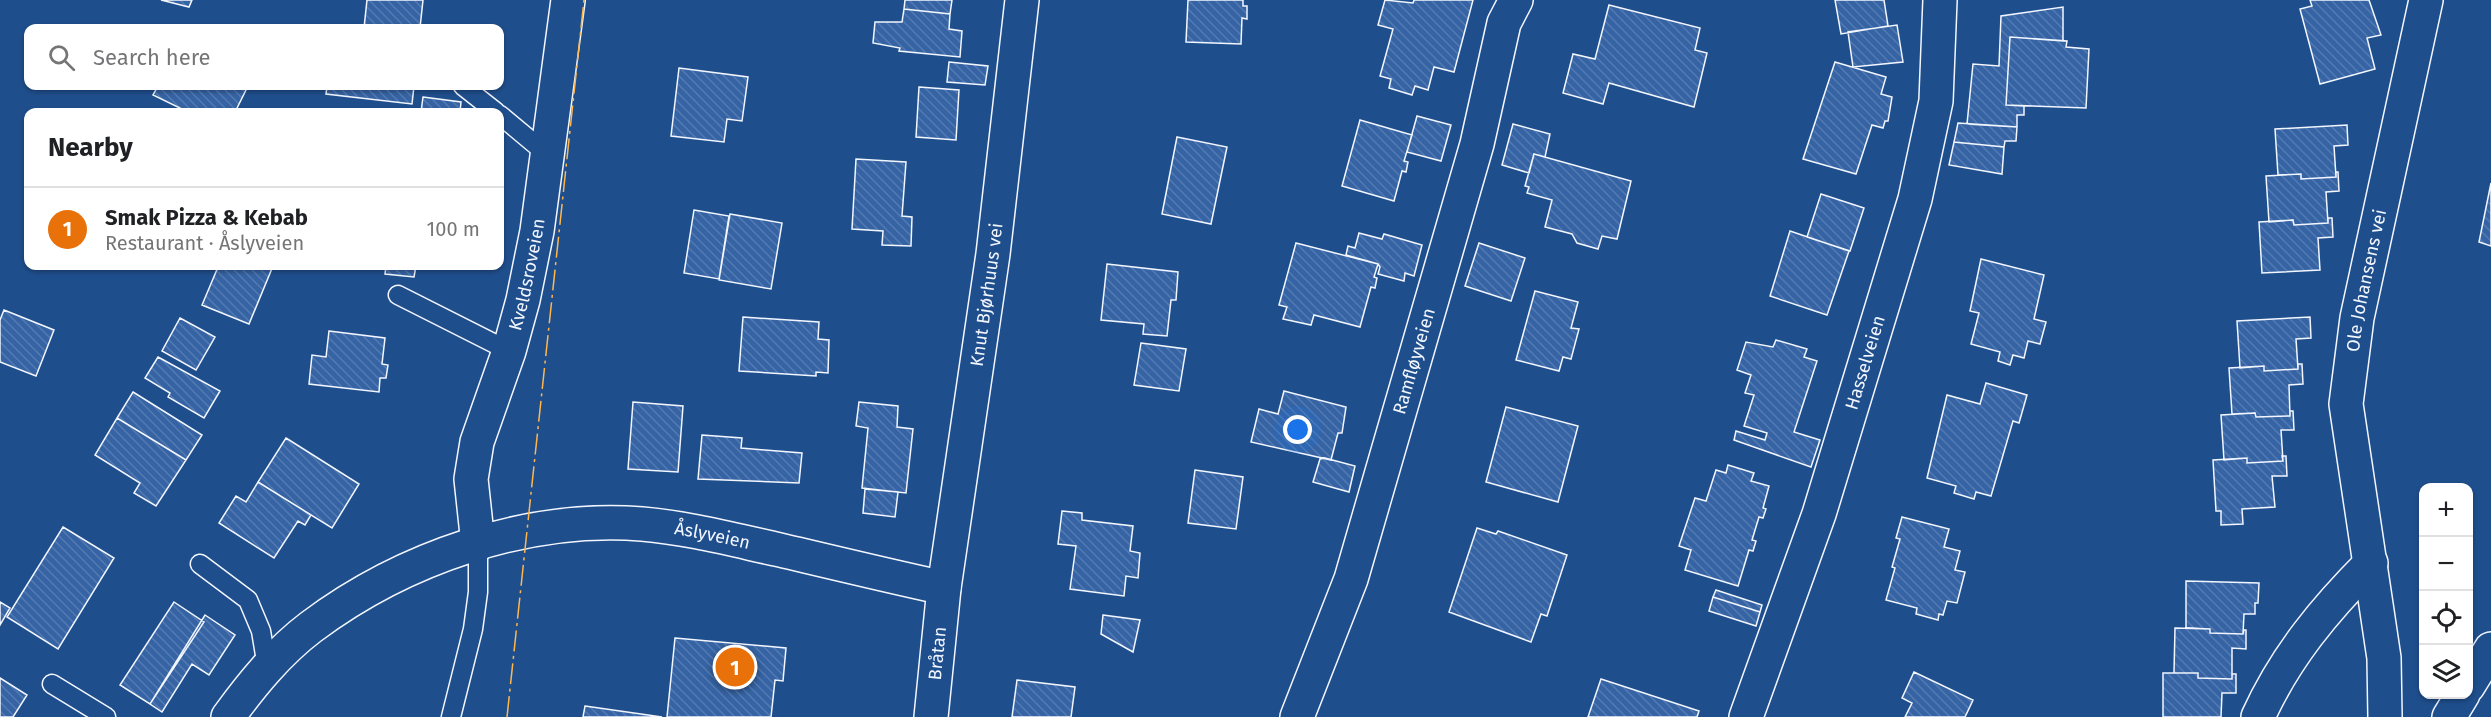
<!DOCTYPE html>
<meta charset="utf-8">
<style>
:root{--surface:#fff;--page:#f2f2f2;--text:#202124;--muted:#757577;--line:#e0e0e0;--accent:#846436}
body{margin:0;font-family:"Fira Sans",sans-serif;background:var(--page);color:var(--text)}
.controls{position:absolute;right:18px;bottom:18px;display:grid;overflow:hidden;border-radius:12px;box-shadow:0 2px 4px #0004}
.controls button{width:54px;height:54px;display:grid;place-items:center;padding:0;border:0;border-bottom:2px solid var(--line);background:var(--surface);color:var(--text);font:30px sans-serif}
.you{position:absolute;left:1298px;top:430px;width:21px;height:21px;margin:-15px;border:4px solid #fff;border-radius:50%;background:#1a73e8;box-shadow:0 0 0 9px #1a73e833}
.badge{display:grid;place-items:center;width:39px;height:39px;border-radius:50%;background:var(--accent);color:#fff;font-size:20px;font-weight:700}
.pin{position:absolute;translate:-50% -50%;border:3px solid #fff;box-shadow:0 2px 6px #0006}
.list{margin:0;padding:0;list-style:none}
h2{display:flex;justify-content:space-between;align-items:center;height:78px;margin:0;padding:0 24px;font-size:26px}
h2 small{font-size:20px;font-weight:400;color:var(--muted)}
.list li{display:grid;grid-template-columns:39px 1fr auto;gap:18px;align-items:center;box-sizing:border-box;height:84px;padding:0 24px;border-top:2px solid var(--line)}
.list b{display:block;font-size:22px;white-space:nowrap}
.list p{margin:0;font-size:20px;white-space:nowrap;color:var(--muted)}
.list em{font-size:20px;font-style:normal;color:var(--muted)}
.icon{flex:none;width:33px;height:33px;fill:none;stroke:currentColor;stroke-width:2;stroke-linecap:round;stroke-linejoin:round}
.map{position:relative;flex:none;width:2491px;height:717px;overflow:hidden}
.search{position:absolute;background:var(--surface);box-shadow:0 2px 4px #0004;left:24px;top:24px;width:480px;height:66px;display:flex;align-items:center;gap:15px;box-sizing:border-box;padding:0 21px;border-radius:12px;color:var(--muted);font-size:22px}
.panel{position:absolute;background:var(--surface);box-shadow:0 2px 4px #0004;left:24px;top:108px;width:480px;height:162px;border-radius:12px}
.map>svg:first-child{display:block}
</style>
<div class="map">
<svg width="2491" height="717" viewBox="0 0 2491 717">
<defs>
<pattern id="building-back-hatch" width="6" height="6" patternUnits="userSpaceOnUse" patternTransform="scale(1.5)"><rect width="6" height="6" fill="#3563a3"/><path d="M-1 5l2 2M0 0l6 6M5-1l2 2" fill="none" stroke="#537ab1"/></pattern>
</defs>
<rect width="100%" height="100%" fill="#1f4e8c"/>
<path fill="url(#building-back-hatch)" stroke="#f2f6ff" stroke-width="1.5" d="M161 0H192L189 7Z
M367 0H423L420 28H364Z
M905 0H952L950 14 904 9Z
M1188 0H1243V6H1247V19L1242 18 1241 44 1186 42Z
M1385 0 1413 3 1414 0H1473L1454 72 1434 67 1428 90 1415 86 1412 95 1389 88 1391 79 1380 76 1393 29 1378 25Z
M1835 0H1884L1888 26 1841 34Z
M2310 0H2369L2381 35 2367 38 2375 69 2320 84 2300 9 2312 6Z
M1609 5 1700 28 1695 50 1707 53 1694 107 1609 83 1603 104 1563 93 1573 54 1595 59Z
M2063 7V41L2010 37 2006 105 2024 106V115H2017V127L1967 124 1973 64 1999 66 2001 16Z
M904 9 950 14 949 29 962 31 960 57 899 51 900 48 873 43 875 22H902Z
M1897 25 1903 62 1853 67 1848 32Z
M2010 37 2067 41 2066 47 2089 49 2086 108 2006 105Z
M949 62 988 66 985 85 947 82Z
M1835 62 1886 77 1881 94 1892 97 1888 121H1885L1883 128 1872 125 1856 174 1803 159Z
M679 68 748 77 742 121 727 119 724 142 671 136Z
M158 86H248L235 112 228 109 226 112H188L153 95Z
M327 86H414L412 104 326 94Z
M919 87 959 90 956 140 916 137Z
M423 97 461 102 460 112H421Z
M1417 116 1451 125 1441 161 1407 152Z
M1360 120 1412 135 1404 161 1408 162 1406 172 1402 171 1394 201 1342 186Z
M1958 123 2017 127 2016 141H2005L2004 147 1954 142Z
M1513 124 1550 134 1545 157 1534 154 1529 173 1502 165Z
M2347 125 2348 145 2334 146 2336 177 2301 179V174L2278 175 2275 129Z
M1177 137 1227 147 1211 224 1162 214Z
M1954 142 2004 147 2002 174 1949 165Z
M1534 154 1631 181 1617 239 1602 236 1598 249 1577 243 1572 234 1545 227 1552 200 1527 193 1529 187 1525 186Z
M856 159 906 162 902 216 912 217 911 246 882 245 883 231 852 229Z
M2336 172H2338L2339 191 2326 192 2328 223 2294 225 2293 220 2269 222 2266 176 2301 174V179L2336 177Z
M2491 183V246L2479 242Z
M1821 194 1864 208 1850 251 1807 237Z
M694 210 729 216 719 279 684 273Z
M730 214 782 223 771 289 719 280Z
M2328 218H2332L2333 237 2318 238 2320 270 2262 273 2259 222 2293 220 2294 225 2328 223Z
M1790 231 1849 251 1827 315 1770 296Z
M1359 233 1382 239 1384 234 1422 245 1414 276 1405 273 1404 281 1378 274 1380 267 1378 264 1346 255 1348 246 1355 248Z
M1296 243 1378 264 1374 277 1377 278 1375 288 1371 287 1360 327 1314 315 1311 325 1283 319 1287 307 1279 305Z
M1479 243 1525 258 1511 301 1465 286Z
M1981 259 2044 275 2034 319 2046 322 2040 344 2028 341 2024 358 2013 355 2010 365 1998 361 2000 352 1971 344 1979 313 1970 311Z
M1107 264 1178 272 1176 300H1171L1167 336 1143 334 1144 324 1101 320Z
M214 266H273L249 324 202 305 218 267Z
M386 266H416L414 277 385 274Z
M1535 291 1578 302 1571 328 1579 329 1571 359 1563 357 1559 371 1516 360Z
M4 310 54 330 36 376 0 362V320Z
M743 317 819 322 818 339 829 340 828 373 816 372V376L739 371Z
M2310 317 2311 338 2296 339 2298 369 2264 371V366L2240 368 2237 321Z
M180 318 215 337 196 370 162 351Z
M329 331 385 338 382 364 388 365 386 378H380L379 392 309 384 312 355 326 357Z
M1776 340 1807 349 1804 357 1817 361 1794 432 1820 440 1811 467 1734 440 1736 431 1765 440 1767 433 1744 426 1754 395 1745 393 1751 375 1737 370 1746 342 1773 347Z
M1141 343 1186 349 1179 391 1134 385Z
M158 357 220 391 204 418 168 397 170 393 145 378Z
M2298 364H2302L2303 384 2289 385 2290 416 2256 417 2255 413 2232 414 2229 368 2264 366V371L2298 369Z
M1986 383 2027 395 2019 423 2013 421 1991 496 1976 492 1974 499 1954 493 1956 486 1927 478 1947 395 1980 404Z
M1284 391 1346 407 1342 433H1338L1331 460 1251 442 1259 409 1278 414Z
M133 392 202 435 186 460 117 418Z
M633 402 683 406 678 472 628 469Z
M859 402 898 406 897 427 913 429 906 493 862 488 868 428 856 426Z
M1506 407 1578 426 1558 502 1486 482Z
M2290 411H2293L2294 430H2281L2283 461 2247 463V458L2224 460 2221 415 2255 413 2256 417 2290 416Z
M117 418 186 460 156 506 134 493 140 483 95 455Z
M702 435 742 438 741 448 802 453 799 483 698 479Z
M286 438 359 484 332 528 258 482Z
M2282 456H2286L2287 476H2272L2275 507 2242 509 2243 524 2221 525V511H2216L2213 460 2247 458V463L2283 461Z
M1325 458 1355 466 1349 492 1313 482 1320 459Z
M1728 465 1754 473 1751 481 1769 486 1763 508 1766 509 1763 518 1759 517 1752 540 1756 541 1753 551 1749 550 1738 586 1685 570 1691 550 1679 546 1695 498 1706 501 1716 470 1726 473Z
M1195 470 1243 477 1236 529 1188 523Z
M258 482 311 515 305 525 298 521 274 558 219 523 236 496 246 502Z
M865 489 898 492 895 517 863 513Z
M1062 511 1082 513V520L1133 526 1130 551 1140 553 1138 578 1126 576 1124 596 1070 589 1076 546 1058 544Z
M1902 517 1949 529 1944 547 1960 551 1955 570 1965 572 1957 603 1947 601 1943 615 1939 614 1938 620 1916 614 1917 608 1886 600 1895 568 1892 567 1900 539 1896 538Z
M63 527 114 558 58 649 7 617Z
M1477 528 1496 534 1498 531 1567 555 1547 616 1541 614 1531 642 1449 612Z
M2186 581 2259 583 2258 603H2255V614H2244L2243 634 2210 633V629L2186 628Z
M1716 590 1762 605 1760 612 1713 597Z
M1713 597 1760 612 1756 626 1709 611Z
M0 602 10 608 0 625Z
M174 602 204 622 150 704 120 685Z
M205 615 235 635 209 675 192 664 162 712 150 704Z
M1103 615 1140 620 1133 652 1101 634Z
M2175 628 2210 629V633L2243 634 2244 630H2246V649L2232 648V679L2198 678V673H2174Z
M675 638 786 648 783 681 775 680 771 717H667Z
M1914 672 1973 700 1965 717H1905L1912 703 1902 698Z
M2163 673H2198V678L2232 679V674H2236V693H2222L2221 717H2163Z
M0 678 27 695 13 717H0Z
M1601 679 1699 711 1697 717H1588Z
M1017 680 1075 687 1071 717H1012Z
M585 706 662 717H583Z"/>
<g fill="none" stroke-linecap="round" stroke-linejoin="round">
<defs>
<path id="lane" d="M463 86 496 112
M500 115 548 155
M398 295 509 351
M200 564 248 600 261 631 267 667
M52 684 106 717
M451 717 473 629 478 592V544"/>
<g id="street">
<path id="s1" d="M478 544 471 479 477 442 509 351 523 300 537 231 568 0"/>
<path d="M2468 686 2491 649"/>
<path id="s2" d="M228 717C252 684 278 652 311 627 403 558 527 515 642 524 689 528 734 540 780 550 835 563 889 576 944 588"/>
<path id="s3" d="M1297 717 1351 579 1477 144 1504 23 1516 0"/>
<path id="s4" d="M1746 717 1819 514 1915 199 1936 101 1940 0"/>
<path d="M2258 717C2285 657 2325 609 2371 563"/>
<path id="s5" d="M2385 717 2384 658 2346 404 2357 318 2426 0"/>
<path d="M2449 717 2463 694"/>
</g>
<g id="secondary">
<path id="s6" d="M931 717 944 588 993 254 1022 0"/>
</g>
</defs>
<use href="#lane" stroke="#f2f6ff" stroke-width="21"/>
<use href="#street" stroke="#f2f6ff" stroke-width="36"/>
<use href="#secondary" stroke="#f2f6ff" stroke-width="36"/>
<use href="#lane" stroke="#1f4e8c" stroke-width="18"/>
<use href="#street" stroke="#1f4e8c" stroke-width="33"/>
<use href="#secondary" stroke="#1f4e8c" stroke-width="33"/>
<path stroke="#ffb74d" stroke-width="1.5" stroke-dasharray="21 4.5 3 4.5" stroke-linecap="butt" d="M507 717 584 0"/>
</g>
<g text-anchor="middle" dominant-baseline="central" stroke-width="4.5" stroke-linejoin="round" paint-order="stroke">
<g font-size="18" fill="#f2f6ff" stroke="#1f4e8c">
<text stroke="none"><textPath href="#s1" startOffset="278">Kveldsroveien</textPath></text>
<text stroke="none"><textPath href="#s5" startOffset="441">Ole Johansens vei</textPath></text>
<text stroke="none"><textPath href="#s6" startOffset="426">Knut Bjørhuus vei</textPath></text>
<text stroke="none"><textPath href="#s3" startOffset="375">Ramfløyveien</textPath></text>
<text stroke="none"><textPath href="#s4" startOffset="374">Hasselveien</textPath></text>
<text stroke="none"><textPath href="#s2" startOffset="548">Åslyveien</textPath></text>
<text stroke="none"><textPath href="#s6" startOffset="64">Bråtan</textPath></text>
</g>
</g>
</svg>
<div class="controls">
<button>+</button>
<button>−</button>
<button><svg class="icon" aria-label="locate" viewBox="0 0 24 24"><circle cx="12" cy="12" r="6"/><path d="M12 2v4M12 18v4M2 12h4M18 12h4"/></svg></button>
<button><svg class="icon" aria-label="layers" viewBox="0 0 24 24"><path d="M12 4l9 5-9 5-9-5zM3 14l9 5 9-5"/></svg></button>
</div>
<div class="you"></div>
<div class="pin badge" style="left:735px;top:667px;background:#e8710a">1</div>
<div class="search"><svg class="icon" aria-label="search" viewBox="0 0 24 24"><circle cx="10" cy="10" r="6"/><path d="M15 15l6 6"/></svg>Search here</div>
<section class="panel">
<h2>Nearby<small></small></h2>
<ul class="list">
<li><span class="badge" style="background:#e8710a">1</span><div><b>Smak Pizza &amp; Kebab</b><p>Restaurant · Åslyveien</p></div><em>100 m</em></li>
</ul>
</section>
</div>
